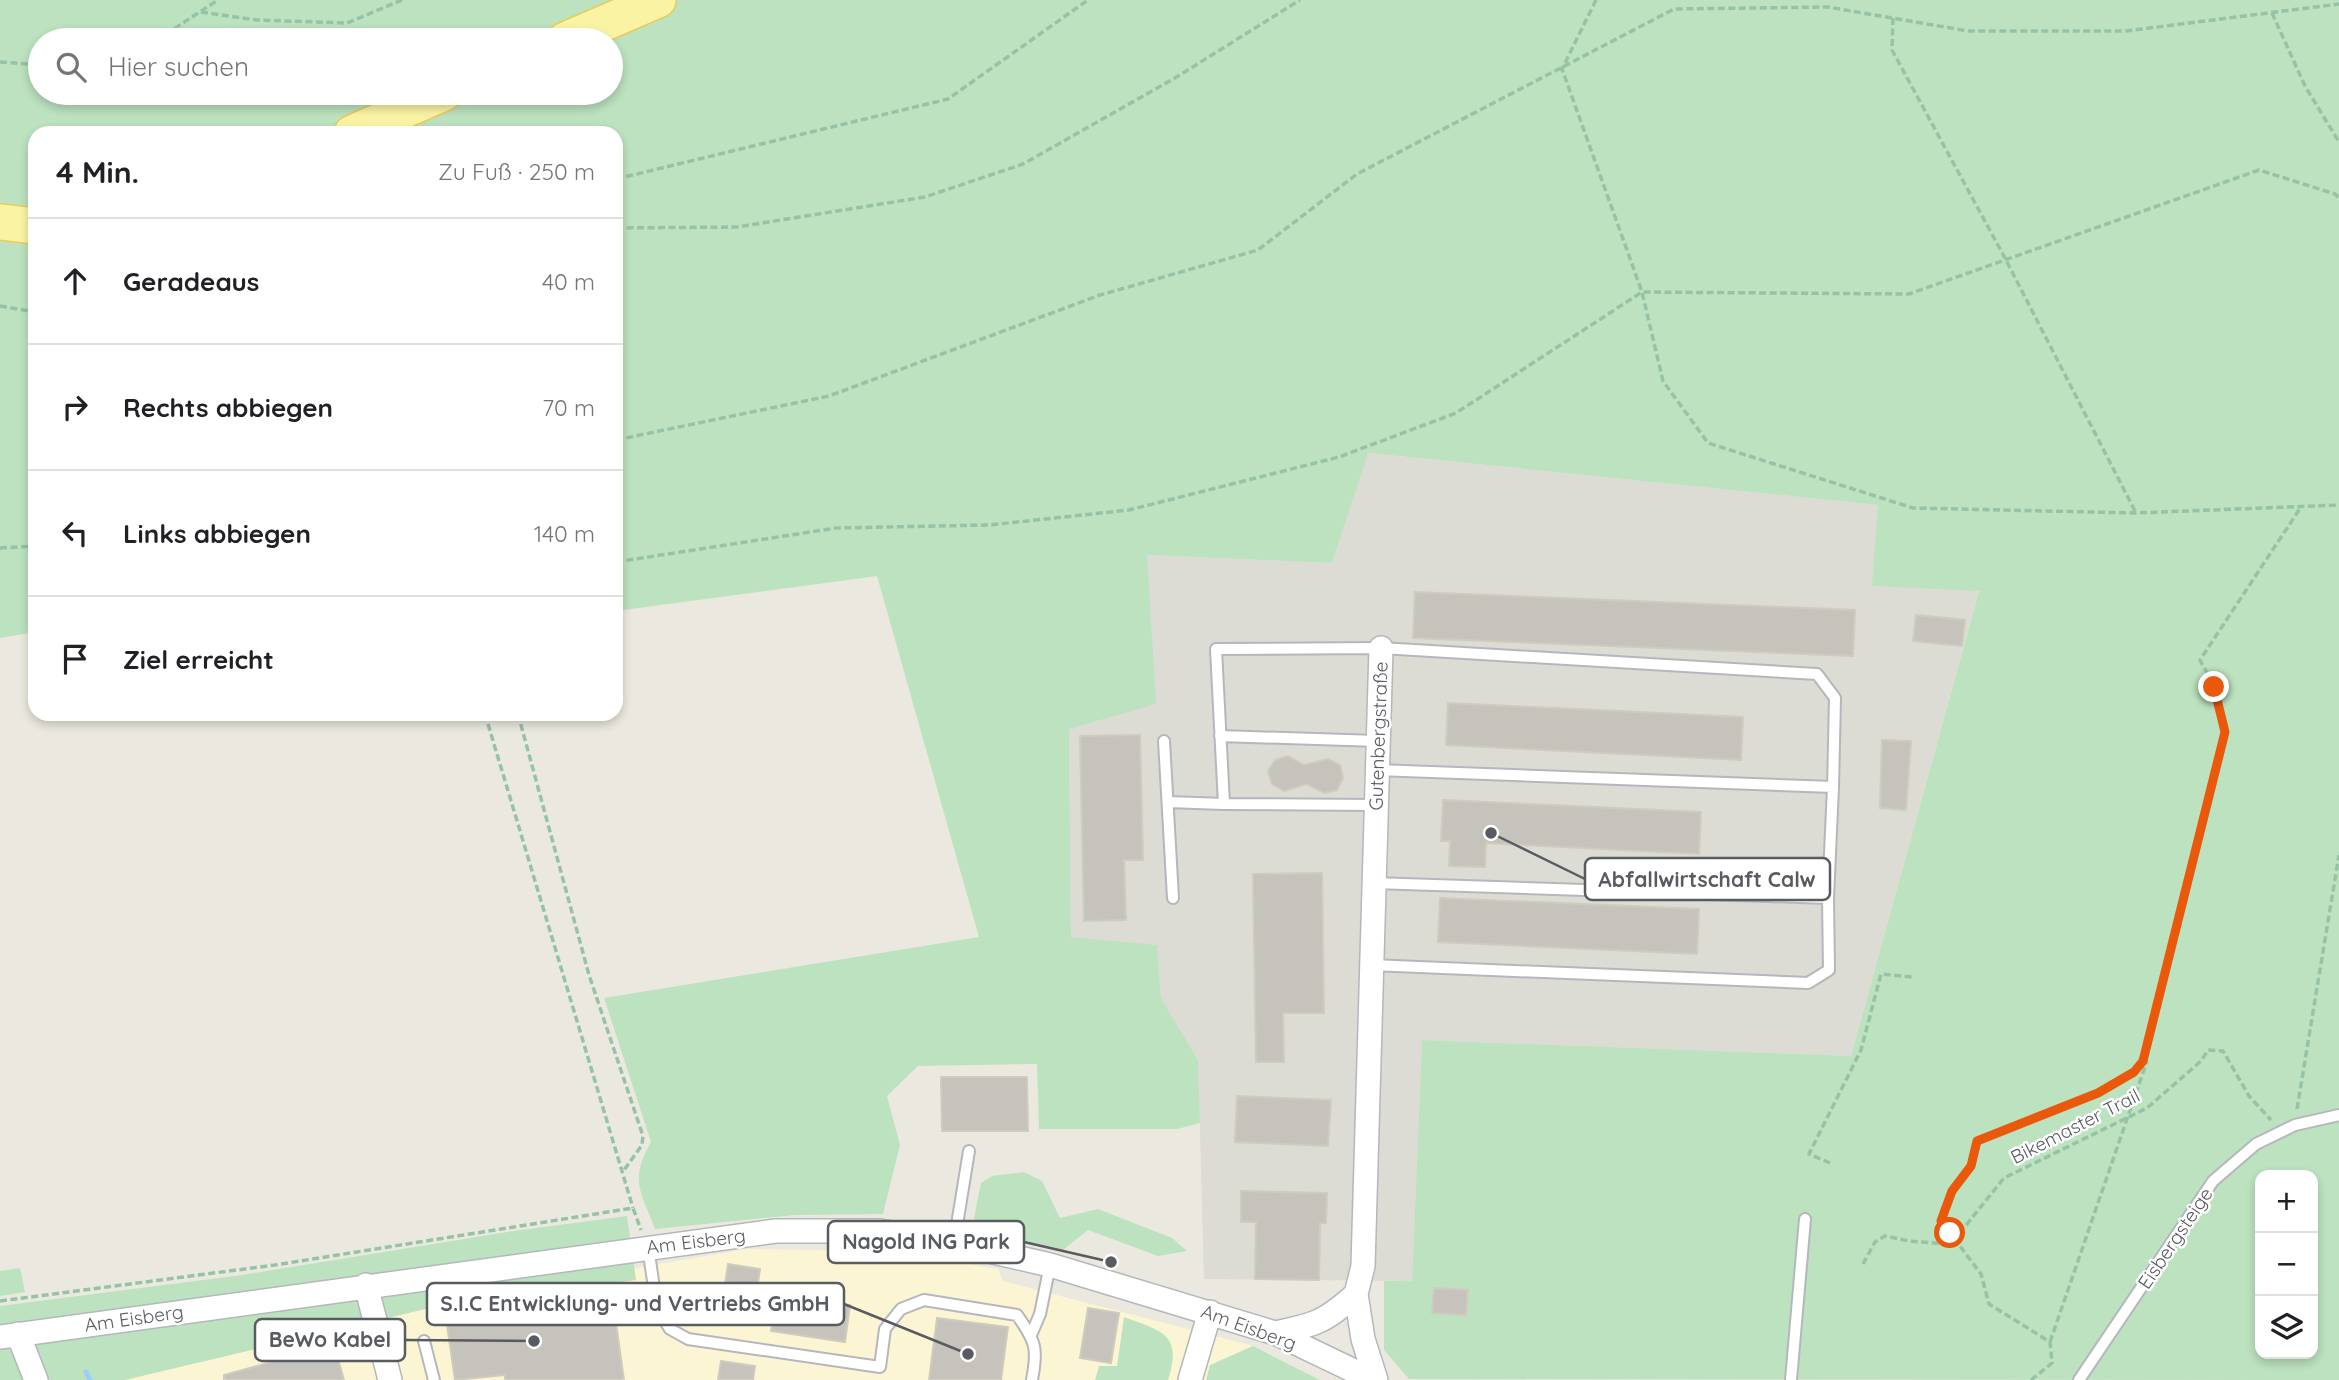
<!DOCTYPE html>
<html lang="de">
<meta charset="utf-8">
<style>
:root{--surface:#fff;--page:#f6f6f6;--text:#202124;--muted:#757577;--line:#e0e0e0}
body{margin:0;font-family:Quicksand,sans-serif;background:var(--page);color:var(--text)}
.controls{position:absolute;right:21px;bottom:21px;display:grid;overflow:hidden;border-radius:14px;box-shadow:0 4px 10px #0003}
.controls button{width:63px;height:63px;display:grid;place-items:center;padding:0;border:0;border-bottom:2px solid var(--line);background:var(--surface);color:var(--text);font:35px sans-serif}
.stop{position:absolute;width:21px;height:21px;margin:-16px;border:5px solid #ea580c;border-radius:50%;background:#fff}
.stop.end{background:#ea580c;border-color:#fff;box-shadow:0 2px 7px #0008}
.list{margin:0;padding:0;list-style:none}
h2{display:flex;justify-content:space-between;align-items:center;height:91px;margin:0;padding:0 28px;font-size:30px}
h2 small{font-size:23px;font-weight:400;color:var(--muted)}
.list li{display:grid;grid-template-columns:46px 1fr auto;gap:21px;align-items:center;box-sizing:border-box;height:126px;padding:0 28px;border-top:2px solid var(--line)}
.list b{display:block;font-size:26px;white-space:nowrap}
.list em{font-size:23px;font-style:normal;color:var(--muted)}
.icon{flex:none;width:38px;height:38px;fill:none;stroke:currentColor;stroke-width:2;stroke-linecap:round;stroke-linejoin:round}
.map{position:relative;flex:none;width:2339px;height:1380px;overflow:hidden}
.search{position:absolute;background:var(--surface);box-shadow:0 4px 10px #0003;left:28px;top:28px;width:595px;height:77px;display:flex;align-items:center;gap:18px;box-sizing:border-box;padding:0 24px;border-radius:38px;color:var(--muted);font-size:26px}
.panel{position:absolute;background:var(--surface);box-shadow:0 4px 10px #0003;left:28px;top:126px;width:595px;height:595px;border-radius:21px}
.map>svg:first-child{display:block}
</style>
<div class="map">
<svg width="2339" height="1380" viewBox="0 0 2339 1380">
<rect width="100%" height="100%" fill="#ebe9df"/>
<path fill="#fcf5d4" d="M747 1249 895 1251 998 1269 1003 1281 1253 1346 1320 1380H0V1372L103 1360Z"/>
<path fill="#dcdbd4" d="M1367 453 1879 505 1979 590 1851 1056 1422 1040 1412 1281 1204 1279 1198 1060 1161 998 1157 945 1071 938 1069 729 1155 704 1147 555 1332 563Z"/>
<path fill="#bce2bf" fill-rule="evenodd" d="M0 0H2339V1380L1409 1379 1384 1350V1281H1412L1422 1040 1851 1056 1979 591 1872 586 1878 505 1368 453 1332 563 1147 555 1156 704 1069 729 1071 937 1157 945 1161 998 1198 1060 1200 1123 1177 1129H1039L1037 1064 918 1066 887 1096 900 1145 883 1214 795 1215 655 1229C641 1191 629 1181 651 1142L604 998 979 937 877 576 616 611V133H35V632L0 638ZM40 40H611V93H40ZM2260 1175H2313V1354H2260Z
M1024 1172 1042 1181 1060 1218 1098 1209 1172 1238 1187 1251 1158 1256 1088 1230 1063 1250 982 1231 974 1218 981 1183 992 1176Z
M627 1216 636 1280 434 1307 125 1380H0V1306L242 1275 507 1232Z
M20 1268 25 1292 0 1296V1271Z
M1124 1317C1161 1331 1183 1333 1168 1380H1095L1099 1366H1117Z
M1253 1346 1320 1380H1206L1210 1365Z"/>
<g fill="none" stroke-linecap="round" stroke-linejoin="round">
<path stroke="#9fcdfb" stroke-width="5" d="M86 1372 90 1380"/>
</g>
<path fill="#c6c3bd" stroke="#cfcbbe" stroke-width="2" d="M1415 592 1855 610 1853 656 1413 638Z
M1916 615 1965 620 1962 646 1913 641Z
M1448 703 1743 717 1741 760 1446 745Z
M1140 735 1143 860H1124L1126 920 1084 921 1080 736Z
M1882 740 1911 741 1906 810 1880 808Z
M1288 756 1304 765 1328 759 1340 765 1343 778 1337 790 1324 793 1307 784 1284 791 1272 784 1268 771 1275 760Z
M1443 800 1701 812 1699 854 1486 843 1485 867 1449 866 1450 841H1441Z
M1322 873 1324 1013H1283L1284 1062H1256L1253 874Z
M1440 898 1699 909 1697 954 1438 942Z
M941 1077H1027L1028 1131H942Z
M1237 1096 1331 1100 1328 1146 1235 1142Z
M1241 1191 1327 1193 1326 1223H1320L1319 1280 1255 1279 1256 1222H1241Z
M728 1264 760 1269 755 1303 723 1298Z
M611 1288 624 1380H505V1375L455 1380 445 1311Z
M1434 1288 1468 1290 1466 1315 1432 1313Z
M776 1294 850 1305 845 1342 771 1331Z
M1088 1308 1119 1313 1111 1363 1080 1358Z
M937 1318 1008 1327 1001 1380H929Z
M334 1345 344 1380H224V1375Z
M721 1361 755 1366 753 1380H718Z"/>
<g fill="none" stroke-linecap="round" stroke-linejoin="round">
<defs>
<path id="service" d="M1220 736 1378 741
M1164 741 1173 898
M1377 770 1833 787 1828 898
M1168 802 1224 804
M1376 805 1224 804 1216 649 1381 648 1817 674 1835 698 1833 787
M1371 965 1808 983 1829 970 1828 898 1373 883
M954 1243 969 1151
M648 1247 657 1308 670 1329 688 1339 880 1367 885 1329 901 1309 924 1300 1017 1315C1036 1342 1038 1348 1032 1380
M1031 1335 1040 1314 1050 1265
M424 1341 434 1380
M1791 1380 1805 1219
M2079 1380 2213 1181 2256 1144 2295 1125 2339 1115"/>
<path id="minor" d="M366 1285 390 1380
M1275 1333C1315 1325 1325 1322 1356 1294
M18 1334 36 1380
M0 1337 776 1231H880L954 1243 1050 1265 1275 1333 1373 1380
M1190 1380 1210 1312
M1376 1380 1363 1339 1356 1294 1363 1266 1381 648"/>
<path id="primary" d="M565 40 658 0
M352 133 444 93
M0 222 35 226"/>
</defs>
<use href="#service" stroke="#b5b7bc" stroke-width="14"/>
<use href="#minor" stroke="#b5b7bc" stroke-width="26"/>
<use href="#primary" stroke="#ebcb59" stroke-width="38"/>
<path stroke="#96c3a6" stroke-width="3.5" stroke-dasharray="7 3.5" stroke-linecap="butt" d="M1596 0 1562 69 1642 292 1663 381 1708 443 1913 508 2136 513 2339 505
M201 12 257 20 347 23 402 0
M2272 13 2305 86 2339 142
M1893 18 1892 50 2006 260 2136 513
M157 40 218 0
M0 62 26 64 40 61
M616 179 948 99 1088 0
M616 228 737 227 925 197 1023 164 1175 78 1300 0
M0 306 35 312
M616 440 829 396 1100 295 1258 250 1357 174 1674 9 1828 7 1968 31H2126L2339 4
M0 548 35 546
M616 562 836 528 989 525 1129 510 1339 457 1456 413 1642 292 1909 294 2259 170 2335 194 2339 198
M485 714 633 1208
M518 714 589 975 643 1136 642 1145 622 1173
M2297 1109 2339 855
M1830 1163 1809 1154 1861 1050 1881 974 1912 977
M1863 1264 1875 1242 1885 1236 1909 1241 1946 1244 1967 1224 2004 1178 2147 1108 2201 1061 2208 1050 2223 1051 2249 1096 2271 1120
M0 1301 275 1265 633 1208 641 1230
M2050 1342 2147 1061
M2031 1380 2052 1363 2050 1342 1989 1304 1981 1274 1941 1221 1952 1191 1971 1166 1977 1141 2098 1093 2134 1072 2143 1061 2225 731 2214 686 2200 660 2301 507"/>
<use href="#service" stroke="#fff" stroke-width="10"/>
<use href="#minor" stroke="#fff" stroke-width="23"/>
<use href="#primary" stroke="#fbf3a4" stroke-width="35"/>
</g>
<g fill="none" stroke-linecap="round" stroke-linejoin="round">
<path stroke="#ea580c" stroke-width="9" d="M1950 1233 1941 1221 1952 1191 1971 1166 1977 1141 2098 1093 2134 1072 2143 1061 2225 732 2214 687"/>
</g>
<g text-anchor="middle" dominant-baseline="central" stroke-width="5" stroke-linejoin="round" paint-order="stroke">
<g font-size="19" fill="#585b60" stroke="#fff">
<text transform="translate(1378 736) rotate(-88)">Gutenbergstraße</text>
<text transform="translate(2075 1126) rotate(-27)">Bikemaster Trail</text>
<text transform="translate(2175 1238) rotate(-56)">Eisbergsteige</text>
<text transform="translate(696 1241) rotate(-7)">Am Eisberg</text>
<text transform="translate(134 1318) rotate(-8)">Am Eisberg</text>
<text transform="translate(1249 1327) rotate(20)">Am Eisberg</text>
</g>
</g>
<path fill="none" stroke="#585b60" stroke-width="2.5" d="M1491 833L1585 879M1111 1262L1024 1242M968 1354L844 1304M534 1341L405 1340"/>
<g fill="#585b60" stroke="#fff" stroke-width="2.5">
<circle cx="1491" cy="833" r="7"/>
<circle cx="1111" cy="1262" r="7"/>
<circle cx="968" cy="1354" r="7"/>
<circle cx="534" cy="1341" r="7"/>
</g>
<g fill="#fff" stroke="#585b60" stroke-width="2.5">
<rect x="1585" y="858" width="245" height="42" rx="7"/>
<rect x="828" y="1221" width="196" height="42" rx="7"/>
<rect x="427" y="1283" width="417" height="42" rx="7"/>
<rect x="255" y="1319" width="150" height="42" rx="7"/>
</g>
<g font-size="21" text-anchor="middle" font-weight="bold" fill="#585b60">
<text x="1707" y="887">Abfallwirtschaft Calw</text>
<text x="926" y="1249">Nagold ING Park</text>
<text x="635" y="1311">S.I.C Entwicklung- und Vertriebs GmbH</text>
<text x="330" y="1347">BeWo Kabel</text>
</g>
</svg>
<div class="controls">
<button>+</button>
<button>−</button>
<button><svg class="icon" aria-label="layers" viewBox="0 0 24 24"><path d="M12 4l9 5-9 5-9-5zM3 14l9 5 9-5"/></svg></button>
</div>
<div class="stop" style="left:1950px;top:1233px"></div>
<div class="stop end" style="left:2214px;top:687px"></div>
<div class="search"><svg class="icon" aria-label="search" viewBox="0 0 24 24"><circle cx="10" cy="10" r="6"/><path d="M15 15l6 6"/></svg>Hier suchen</div>
<section class="panel">
<h2>4 Min.<small>Zu Fuß · 250 m</small></h2>
<ul class="list">
<li><svg class="icon" aria-label="ahead" viewBox="0 0 24 24"><path d="M12 20V5M6 11l6-6 6 6"/></svg><div><b>Geradeaus</b></div><em>40 m</em></li>
<li><svg class="icon" aria-label="right" viewBox="0 0 24 24"><path d="M7 20v-9h11M14 6l5 5-5 5"/></svg><div><b>Rechts abbiegen</b></div><em>70 m</em></li>
<li><svg class="icon" aria-label="left" viewBox="0 0 24 24"><path d="M17 20v-9H6M10 6l-5 5 5 5"/></svg><div><b>Links abbiegen</b></div><em>140 m</em></li>
<li><svg class="icon" aria-label="arrive" viewBox="0 0 24 24"><path d="M6 21V4h12l-3 4 3 4H6"/></svg><div><b>Ziel erreicht</b></div></li>
</ul>
</section>
</div>
